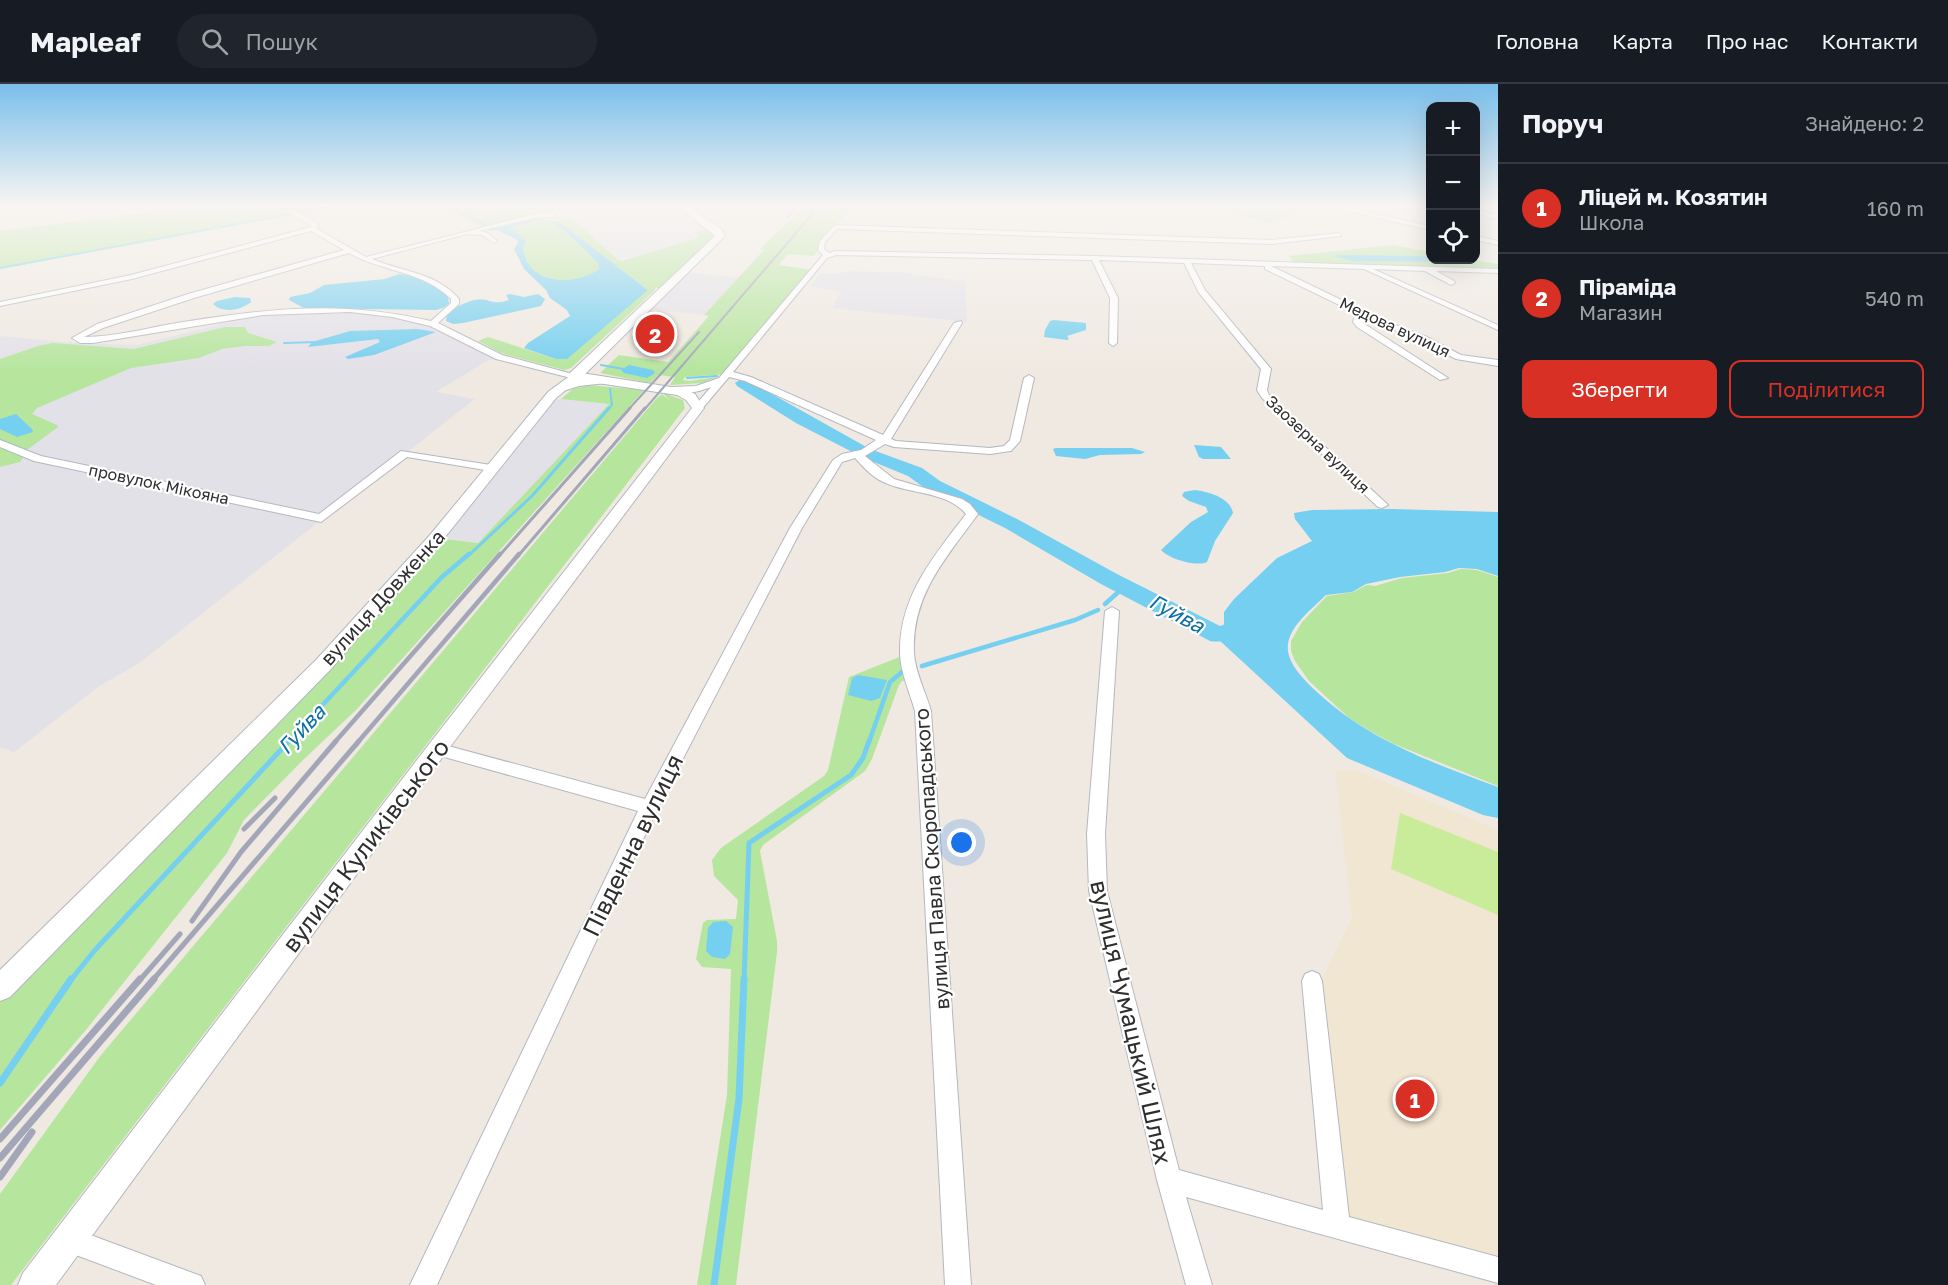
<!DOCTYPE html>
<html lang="uk">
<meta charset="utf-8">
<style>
:root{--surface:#171b24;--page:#20242c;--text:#f1f3f6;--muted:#9ea1a6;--line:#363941;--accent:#d93025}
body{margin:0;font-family:"Golos Text",sans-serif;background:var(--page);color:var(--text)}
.controls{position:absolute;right:18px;top:18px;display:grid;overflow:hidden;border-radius:12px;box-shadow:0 6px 24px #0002}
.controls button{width:54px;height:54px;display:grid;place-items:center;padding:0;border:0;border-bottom:2px solid var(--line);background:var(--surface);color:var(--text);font:30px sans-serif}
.you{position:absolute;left:962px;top:759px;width:21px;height:21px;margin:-15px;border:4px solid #fff;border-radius:50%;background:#1a73e8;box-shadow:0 0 0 9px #1a73e833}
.badge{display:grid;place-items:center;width:39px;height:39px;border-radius:50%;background:var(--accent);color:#fff;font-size:20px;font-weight:700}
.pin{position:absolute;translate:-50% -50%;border:3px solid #fff;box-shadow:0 2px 6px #0006}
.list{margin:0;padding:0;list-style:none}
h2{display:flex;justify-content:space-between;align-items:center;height:78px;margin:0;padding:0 24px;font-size:26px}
h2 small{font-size:20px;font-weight:400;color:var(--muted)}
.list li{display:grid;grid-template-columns:39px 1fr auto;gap:18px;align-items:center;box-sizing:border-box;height:90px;padding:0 24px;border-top:2px solid var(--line)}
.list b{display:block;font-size:22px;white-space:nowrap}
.list p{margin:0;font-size:20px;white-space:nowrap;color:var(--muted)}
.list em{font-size:20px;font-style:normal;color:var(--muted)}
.actions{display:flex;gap:12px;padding:18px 24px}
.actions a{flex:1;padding:14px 0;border:2px solid var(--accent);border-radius:12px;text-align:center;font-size:21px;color:var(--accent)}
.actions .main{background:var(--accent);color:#fff}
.icon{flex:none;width:33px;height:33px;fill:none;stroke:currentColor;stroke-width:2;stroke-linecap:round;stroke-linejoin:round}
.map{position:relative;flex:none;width:1498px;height:1201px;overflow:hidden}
header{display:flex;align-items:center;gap:36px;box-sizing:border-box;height:84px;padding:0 30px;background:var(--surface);border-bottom:2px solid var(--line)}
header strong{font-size:28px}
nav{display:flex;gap:33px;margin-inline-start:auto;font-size:21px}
.search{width:420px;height:54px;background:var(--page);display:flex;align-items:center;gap:15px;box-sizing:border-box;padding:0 21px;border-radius:33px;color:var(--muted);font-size:22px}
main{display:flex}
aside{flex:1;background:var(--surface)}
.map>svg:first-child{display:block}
</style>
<header>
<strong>Mapleaf</strong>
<div class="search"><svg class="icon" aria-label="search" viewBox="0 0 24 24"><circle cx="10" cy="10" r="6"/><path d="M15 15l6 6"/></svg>Пошук</div>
<nav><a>Головна</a><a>Карта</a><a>Про нас</a><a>Контакти</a></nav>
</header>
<main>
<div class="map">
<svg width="1498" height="1201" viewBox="0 0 1498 1201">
<rect width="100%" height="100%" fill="#efe9e1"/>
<path fill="#e3e1e8" d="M661 121H680L714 144 694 148 699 152 698 154 631 175 624 173 618 176 571 133Z
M735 121H806L792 135 734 130Z
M848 187 911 189 912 191 965 197 967 238 832 224 841 208 810 202 821 189 836 190Z
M682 188 739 194 704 231 644 224Z
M353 226 413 233 433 240 499 273 485 278 436 308 475 315 138 580 101 601 14 668 0 663V252L74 259 137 261 261 230Z
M550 314 609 320 478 459 436 454Z"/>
<path fill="#f0e6d1" d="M1335 686H1356L1498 746V1180L1342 1131 1320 898 1352 834Z"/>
<path fill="#b6e59e" d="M207 121H346L0 185V147Z
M439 121H551L555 126 551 127 566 137 562 134 571 133 617 175 622 177 698 154 699 152 694 148 714 144 719 148 662 207 656 203 654 207 571 284 564 286 501 269 478 257 488 253 556 275 647 205 554 135 542 133 482 144Z
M806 121H853L824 156 814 172 788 170 778 181 814 186 728 290 685 293 683 296 690 297 717 293 702 299 670 301 675 293 658 291 650 299 600 289 619 271 668 278 709 232 704 231 764 166 760 165Z
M1202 121H1314L1272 139Z
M542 136C558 136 587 169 599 180V185C581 198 545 202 530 182 526 177 524 170 523 164L526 157 511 143Z
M1393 161 1430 168V176H1473L1498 180V187L1296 181 1289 172Z
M225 243H245L248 249 277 258 269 262H245L222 265 199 274 131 284 37 324 32 330 57 341 58 343 20 371 23 374 20 378 0 383V275L38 262 53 259 134 265Z
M587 301 644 306 356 626 303 676 244 736 227 769 85 947 0 1046V904L436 454 478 459 609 320 561 315 573 305Z
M663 309 683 316 685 324 11 1201H0V1110L101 971 656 315 662 310 670 317Z
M1461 485 1477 486 1498 493V702L1394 660 1370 647 1349 634 1309 597 1295 577 1291 567V557L1302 538 1327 512 1353 508 1367 501 1375 502 1402 494 1448 489Z
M907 570 916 596 902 597 899 601 872 675 865 687 763 761 760 767 777 857V868L736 1201H697L727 1011 731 885 702 883 696 875 703 839 707 836 736 835 738 816 714 792 712 776 721 764 824 692 828 686 849 593Z"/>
<path fill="#c9ec9a" d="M1400 729 1498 768V831L1391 785Z"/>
<path fill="#75cff0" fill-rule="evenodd" d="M540 134 559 138 648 206 567 275H556L524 264 528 259 570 232 567 226 550 214 546 206 524 185 514 165 518 159 517 156 498 146 490 147 486 145ZM542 136C558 136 587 169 599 180V185C581 198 545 202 530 182 526 177 524 170 523 164L526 157 511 143Z
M1338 171 1421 172 1430 173V176H1459L1463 178 1353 177 1334 172Z
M399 190C417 192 434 200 448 212L449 220 443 224 436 226 304 224 289 216 290 213 310 209 324 201 385 195Z
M510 210 524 213 538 210 545 215 541 222 463 239 453 240 446 237 447 230C455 223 474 212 486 216 496 219 499 219 509 216L506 211Z
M235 213 250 214 251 218C241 226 224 230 213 220L217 217Z
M1054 236 1086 239V246L1067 252 1069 255 1067 256 1044 253 1045 246 1050 237Z
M418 245 436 248 374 271 348 275 345 273 380 258 378 255 308 263 312 258 350 247Z
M16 330 32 345 33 348 17 353 0 345V335Z
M1194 361 1221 363 1231 375H1203L1199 373Z
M1056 364H1132L1145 368 1141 370 1100 371 1085 375 1056 372 1053 365Z
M1195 406C1208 408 1230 413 1233 429L1215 457 1207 478C1196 483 1169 475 1161 466L1191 438 1208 428 1206 423 1189 417 1182 412 1184 408Z
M1392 425 1498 428V492L1477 485 1459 484 1445 488 1400 493 1366 500 1352 508 1326 511C1312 525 1285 545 1288 567 1290 582 1306 598 1317 608 1368 656 1433 679 1498 703V734L1483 731 1347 674 1219 556 1218 551 1224 542V528L1234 515 1277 474 1312 457 1295 435 1294 429 1312 426Z
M858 591 887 596 880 614 871 617 848 611 852 594Z
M726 837 733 843 730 870 725 875 712 873 706 867 708 844 713 838Z"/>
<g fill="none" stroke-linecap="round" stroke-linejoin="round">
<path stroke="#75cff0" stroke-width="2" d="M447 121 485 141
M0 184 339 121
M284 259 317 258
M601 281 629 286
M687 294 717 292
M608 326 612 321 610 305"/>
<path stroke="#75cff0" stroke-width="3" d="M468 472 532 412 609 324"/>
<path stroke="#75cff0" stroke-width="4.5" d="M1105 520 1124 503
M922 582 1075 536 1098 526
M288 658 442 493 469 470
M869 658 890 598 902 588"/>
<path stroke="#75cff0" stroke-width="5" d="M70 897 95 866 289 657
M744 897 749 759 851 691 863 674 869 657"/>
<path stroke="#75cff0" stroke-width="7" d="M0 999 71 895
M714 1201 739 1015 744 895"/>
<path fill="#75cff0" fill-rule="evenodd" d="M629 281 653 286 655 289 647 294 624 289 621 286Z
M743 294 870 365 922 384 940 397 1019 436 1117 490 1220 542 1252 531 1260 534 1264 539C1257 550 1222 560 1210 557L1101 500 1005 444 926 405 908 392 864 374 796 339 737 302 735 299Z"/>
<defs>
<path id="minor" d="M1322 121H1335L1430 142V146Z
M1476 126 1498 131V135L1476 130Z
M291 127H295L318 140 317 145 366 173 539 129 556 130 554 133H539L478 147 486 148 497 157 494 159 482 151 467 150 372 175C402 188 436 188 459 215V220L438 239 502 271 580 292 575 295 496 275 430 242 392 233 350 228 263 231 93 259H80L72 254 97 240 188 210 344 166 311 147 132 195 0 222V218L131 191 311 143 312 142 291 129ZM349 169C382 188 424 187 451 215V219L431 237C344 216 271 224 183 238 150 243 116 253 84 253L103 244 194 214Z
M835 141 1271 156 1339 149 1341 152 1271 160 837 145 825 158 824 165 829 169 835 167 1094 172 1498 185V189L1436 187 1454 197 1455 199 1451 201 1425 187 1373 185 1498 241V246L1364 185 1271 182 1385 237 1427 253 1461 271 1498 276V282L1456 275 1421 257 1363 233V239L1448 294 1440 296 1357 243 1353 238 1356 229 1265 185V182L1191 179 1205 206 1271 285 1267 306 1269 311 1386 419 1388 421 1382 424 1378 423 1262 314 1257 306 1261 285 1199 209 1184 179 1099 176 1118 214 1117 259 1113 262 1109 259 1110 214 1092 176 836 171 827 174 733 288 751 293 883 351 954 239 961 237 962 239 891 355 896 357 990 364 1004 362 1010 356 1024 294 1029 291 1034 294 1020 357 1011 367 990 370 894 363 885 360 865 372 894 395 962 415 970 420 978 430C947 473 911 511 914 569 915 588 926 609 931 627L971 1201H945L915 627C910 609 900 587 900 569 899 512 934 472 966 430 948 408 912 410 888 400 874 395 864 384 855 374L842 378 802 444 658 723 437 1201H410L638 727 437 671 431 669 429 665 431 661 437 659 645 715 790 444 833 376 842 370 861 366 876 356 745 297 729 293 701 326 698 327 693 324 711 303C699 308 677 313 666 306L671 303 696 302 719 294 823 171 818 166 820 157Z
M1476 152 1498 157V161L1476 156Z
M0 356 41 372 319 430 401 367 491 381 496 384 491 387 407 373 321 438 34 377 0 363Z
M1112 523 1119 527 1105 750 1107 807 1179 1086 1323 1126 1302 897 1305 890 1312 887 1319 890 1322 897 1349 1133 1498 1173V1199L1186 1113 1212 1201H1186L1157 1096 1089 807 1087 750 1105 527Z
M69 1143 201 1192 205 1201H156L60 1165 56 1156 60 1147Z"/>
<path id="tertiary" d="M575 288 684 305 695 310 704 324 444 671 56 1201H18L23 1189 430 659 692 324 686 316 677 311 578 296 556 314 442 457 330 586 10 913 0 917V886L316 576 430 451 548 308Z"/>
<path id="secondary" d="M676 121H686L721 145 725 152 581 294 606 293 608 296 606 299 579 302 560 308 555 307 553 304 572 295 569 292 570 289 715 152Z"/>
</defs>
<use href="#minor" stroke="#b4b7c1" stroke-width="2"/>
<use href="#tertiary" stroke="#b4b7c1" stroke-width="2"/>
<use href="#secondary" stroke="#b4b7c1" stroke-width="2"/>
<use href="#minor" fill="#fff" fill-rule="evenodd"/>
<use href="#tertiary" fill="#fff" fill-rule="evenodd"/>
<use href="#secondary" fill="#fff" fill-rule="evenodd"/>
<path stroke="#a3a6b8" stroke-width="2" d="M788 133 798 121
M628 326 699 248
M644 326 820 121"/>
<path stroke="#a3a6b8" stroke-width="3" d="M499 472 630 324
M518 472 645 324"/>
<path stroke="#a3a6b8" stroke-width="4.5" d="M335 658 500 470
M358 658 519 470"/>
<path stroke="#a3a6b8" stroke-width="5" d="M244 745 275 714
M192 837 241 768 336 657
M139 897 180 850
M152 897 359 657"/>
<path stroke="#a3a6b8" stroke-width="7" d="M0 1055 140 895
M0 1074 154 895
M0 1093 32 1048"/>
</g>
<linearGradient id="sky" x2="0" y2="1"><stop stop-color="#7abfeb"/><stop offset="0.42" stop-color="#f8f5f2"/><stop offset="1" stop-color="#f8f5f2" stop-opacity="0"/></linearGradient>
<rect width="1498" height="289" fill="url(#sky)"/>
<g text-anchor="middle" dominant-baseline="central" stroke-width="4.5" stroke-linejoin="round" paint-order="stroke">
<g font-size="16" fill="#2e2e2e" stroke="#fff">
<text transform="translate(1395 243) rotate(25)">Медова вулиця</text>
<text transform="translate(1318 360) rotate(43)">Заозерна вулиця</text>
<text transform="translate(159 400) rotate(12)">провулок Мікояна</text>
</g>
<g font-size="20" fill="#2e2e2e" stroke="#fff">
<text transform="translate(382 513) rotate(-48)">вулиця Довженка</text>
<text transform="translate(931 775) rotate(-94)">вулиця Павла Скоропадського</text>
</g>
<g font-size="21" font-style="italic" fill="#0d6fa3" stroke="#fff">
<text transform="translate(1177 529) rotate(28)">Гуйва</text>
<text transform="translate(301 645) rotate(-47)">Гуйва</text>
</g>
<g font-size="24" fill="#2e2e2e" stroke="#fff">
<text transform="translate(365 761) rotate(-53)">вулиця Куликівського</text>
<text transform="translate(632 761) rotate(-64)">Південна вулиця</text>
<text transform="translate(1132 938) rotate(77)">вулиця Чумацький Шлях</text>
</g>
</g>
</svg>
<div class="controls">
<button>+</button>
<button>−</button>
<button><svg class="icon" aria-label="locate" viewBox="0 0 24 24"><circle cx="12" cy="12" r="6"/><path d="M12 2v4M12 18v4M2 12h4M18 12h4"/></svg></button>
</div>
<div class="you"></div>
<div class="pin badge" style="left:1415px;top:1015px">1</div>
<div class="pin badge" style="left:655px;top:250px">2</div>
</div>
<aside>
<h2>Поруч<small>Знайдено: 2</small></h2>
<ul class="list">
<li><span class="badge">1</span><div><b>Ліцей м. Козятин</b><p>Школа</p></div><em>160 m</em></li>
<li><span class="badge">2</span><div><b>Піраміда</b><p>Магазин</p></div><em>540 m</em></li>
</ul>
<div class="actions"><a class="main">Зберегти</a><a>Поділитися</a></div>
</aside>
</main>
